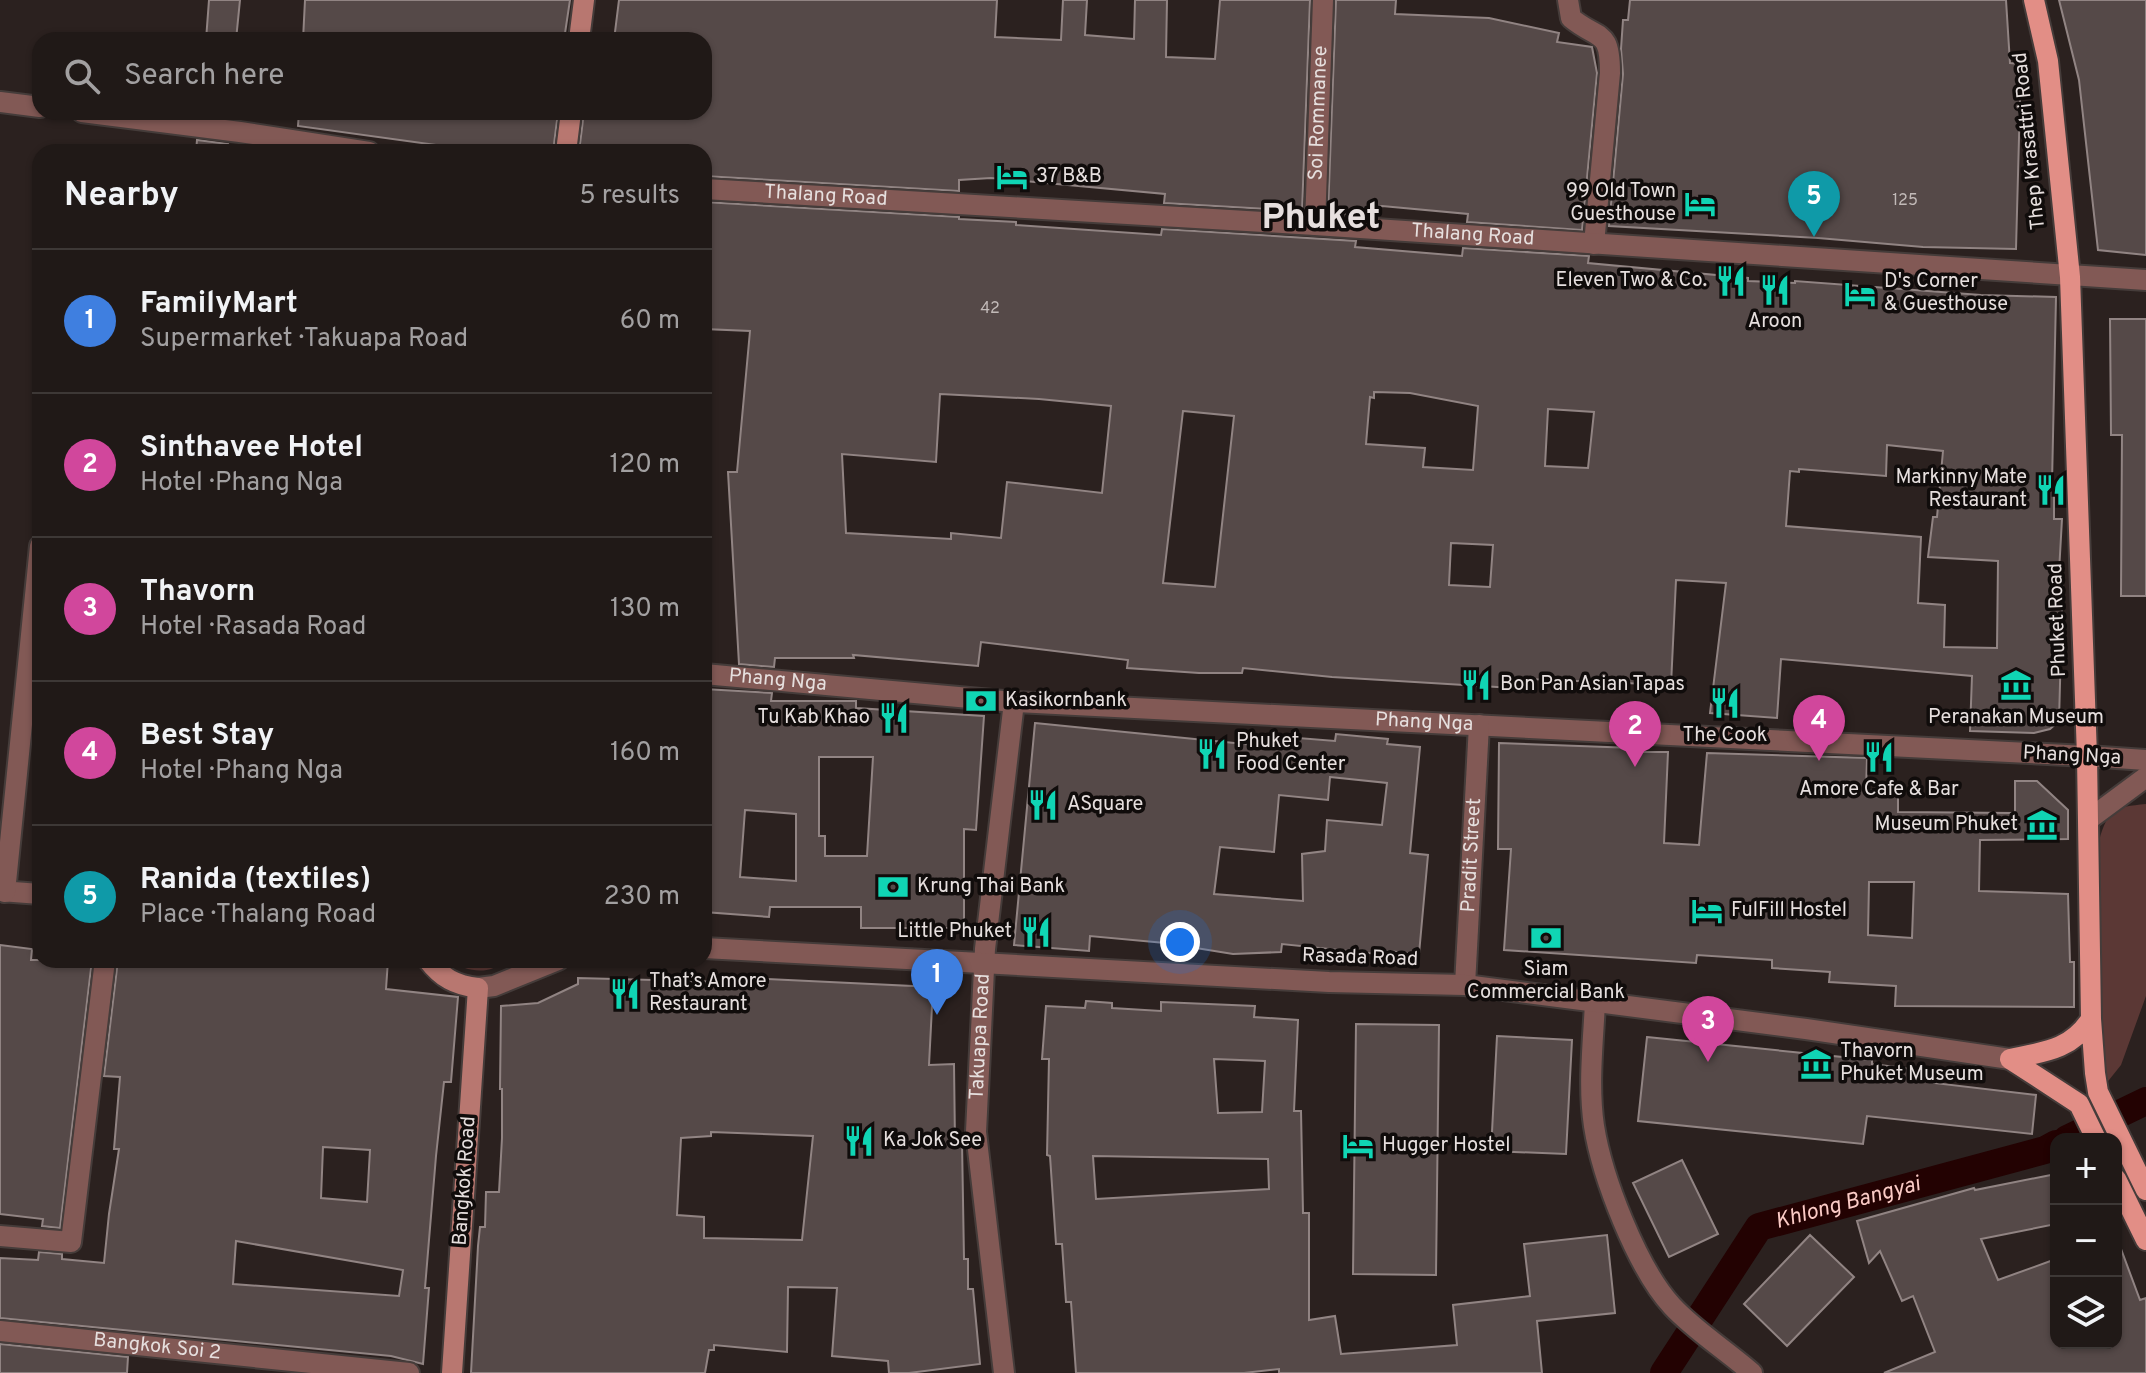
<!DOCTYPE html>
<meta charset="utf-8">
<style>
:root{--surface:#201917;--page:#2d2624;--text:#f1f3f6;--muted:#a2a0a1;--line:#3d3836;--accent:#db2777}
body{margin:0;font-family:Overpass,sans-serif;background:var(--page);color:var(--text)}
.controls{position:absolute;right:24px;bottom:24px;display:grid;overflow:hidden;border-radius:16px;box-shadow:0 2px 6px #0004}
.controls button{width:72px;height:72px;display:grid;place-items:center;padding:0;border:0;border-bottom:2px solid var(--line);background:var(--surface);color:var(--text);font:40px sans-serif}
.you{position:absolute;left:1180px;top:942px;width:28px;height:28px;margin:-20px;border:6px solid #fff;border-radius:50%;background:#1a73e8;box-shadow:0 0 0 12px #1a73e833}
.badge{display:grid;place-items:center;width:52px;height:52px;border-radius:50%;background:var(--accent);color:#fff;font-size:26px;font-weight:700}
.pin{position:absolute;translate:-50% -66px;filter:drop-shadow(0 2px 4px #0008)}
.pin::after{content:'';position:absolute;top:42px;width:28px;height:24px;background:inherit;clip-path:polygon(0 0,100% 0,50% 100%)}
.list{margin:0;padding:0;list-style:none}
h2{display:flex;justify-content:space-between;align-items:center;height:104px;margin:0;padding:0 32px;font-size:34px}
h2 small{font-size:26px;font-weight:400;color:var(--muted)}
.list li{display:grid;grid-template-columns:52px 1fr auto;gap:24px;align-items:center;box-sizing:border-box;height:144px;padding:0 32px;border-top:2px solid var(--line)}
.list b{display:block;font-size:30px;white-space:nowrap}
.list p{margin:0;font-size:26px;white-space:nowrap;color:var(--muted)}
.list em{font-size:26px;font-style:normal;color:var(--muted)}
.icon{flex:none;width:44px;height:44px;fill:none;stroke:currentColor;stroke-width:2;stroke-linecap:round;stroke-linejoin:round}
.map{position:relative;flex:none;width:2146px;height:1373px;overflow:hidden}
.search{position:absolute;background:var(--surface);box-shadow:0 2px 6px #0004;left:32px;top:32px;width:680px;height:88px;display:flex;align-items:center;gap:20px;box-sizing:border-box;padding:0 28px;border-radius:24px;color:var(--muted);font-size:30px}
.panel{position:absolute;background:var(--surface);box-shadow:0 2px 6px #0004;left:32px;top:144px;width:680px;height:824px;border-radius:24px}
.map>svg:first-child{display:block}
</style>
<div class="map">
<svg width="2146" height="1373" viewBox="0 0 2146 1373">
<rect width="100%" height="100%" fill="#2b211f"/>
<path fill="#5b3835" d="M2146 804V996L2121 1065 2101 1090 2099 841C2108 809 2114 807 2146 804Z
M449 960H506C489 976 467 972 449 960Z"/>
<g fill="none" stroke-linecap="round" stroke-linejoin="round">
<g stroke="#230202" stroke-width="28">
<path d="M2067 1139 2146 1101"/>
<path id="s1" d="M1664 1373 1759 1227 2045 1150 2056 1144"/>
</g>
</g>
<path fill="#554948" stroke="#918483" stroke-width="2" fill-rule="evenodd" d="M209 0H240L236 40H206Z
M305 0H570L564 40 477 37V40H303Z
M619 0H997L995 37 1061 40 1063 0H1087L1085 35 1134 39 1135 0H1167L1166 57 1215 59 1220 0H1310L1302 211 1164 203 1165 194 991 178 959 180V191L704 176V152H579L584 112H704V40H614Z
M1336 0H1396L1395 14 1489 18 1559 33 1557 42 1592 47 1597 73 1582 230 1467 222 1468 214 1382 206 1358 209V215L1328 213Z
M1630 0H2006L2010 63 2021 64 2016 249 1923 247 1818 238 1609 226 1623 74 1621 49 1623 20H1628Z
M2059 0H2146V255L2098 250 2079 80Z
M299 112H558L553 152 465 149 298 126Z
M197 140 228 144 227 152H196Z
M704 202 959 217V219L1016 222V225L1161 235 1162 229 1356 241 1355 247 1462 256 1463 248 1589 256 1588 263 1748 278V281L1795 283V281L1981 295 2056 297 2052 483H2054V519H2062L2059 572H2063L2059 721 2050 729 2034 733 1970 731 1972 676 1781 659 1777 718 1710 713 1726 583 1676 580 1671 685 1530 679 1529 689 1332 677 1243 668 1242 673H1199L1127 668 1128 660 981 642 978 666 853 655 854 658H775L774 667 739 664 728 472H737L750 331 704 329ZM1374 392 1410 393 1478 406 1473 470 1423 467 1425 448 1366 444 1370 397 1374 398ZM940 394 1039 399 1111 406 1102 493 1007 482 1001 538 951 533V539L846 533 842 454 936 462ZM1548 409 1594 412 1588 468 1545 466ZM1183 411 1234 416 1215 587 1163 583ZM1887 445 1943 451 1937 517H1933L1928 557 1998 561 1997 648 1944 647 1945 605 1918 603 1921 537 1786 526 1790 471 1799 472V469L1886 476ZM1451 543 1493 545 1490 587 1449 585Z
M2110 319H2146V596H2121L2122 435H2111Z
M704 689 772 693 771 701H856V708L984 716 976 830 964 829V928H861V907H770L769 917 704 912V769L709 719H704ZM819 757H873L867 856H825V836H819ZM745 810 796 814V881L740 877Z
M1035 723 1284 748 1286 737 1335 741 1336 734 1388 739 1387 744 1420 747 1410 853 1428 855 1419 954 1377 950V954L1282 944 1281 952 1233 954 1165 943 1090 936 1089 951 1014 945ZM1330 777 1387 783 1382 825 1327 820 1325 851 1302 854 1303 901 1214 894 1220 847 1274 852 1279 795 1328 800Z
M1499 743 1634 748V752H1668L1664 843 1699 845 1707 753 1867 758 1866 790H1898V812L2015 813V781H2037L2068 810V839L1980 840 1979 891 2068 894 2070 962H2074V1007L1895 1006 1896 986 1829 982 1830 972 1772 968V960L1697 955 1696 963 1504 950 1511 849H1498ZM1869 882H1914L1912 938 1868 935Z
M0 945 32 949 31 960H92L60 1228 42 1226 43 1219 0 1214Z
M118 960H388L386 989 458 997 451 1082H444L436 1156 425 1288H429L423 1364 391 1356 0 1318V1258L38 1260 39 1252 62 1254V1259L104 1263 109 1214 119 1149H114L120 1077 104 1076ZM323 1147 370 1150 367 1202 321 1198ZM236 1241 403 1270 399 1296 233 1284Z
M728 977 933 987 929 1065 954 1064 955 1142H962L964 1259H968V1289H973L980 1364 909 1373H889L888 1361 832 1356 837 1288 788 1287 787 1352 714 1345V1350H709L705 1373H471L478 1246 480 1227H485L486 1192H499L502 1138V1089H500L501 1006 538 1003 578 984V978L728 982ZM711 1132 813 1136 802 1240 704 1238V1217L677 1215 681 1138 711 1136Z
M1086 1001 1112 1003V1008L1161 1011V1002L1255 1006 1254 1017 1298 1020 1294 1111H1301L1303 1213H1309V1320L1335 1316 1341 1354 1457 1345 1453 1305 1530 1296 1524 1244 1607 1235 1615 1313 1537 1321 1542 1373H1279V1369L1244 1373H1076L1071 1302H1066L1062 1244H1056L1050 1156 1047 1155 1049 1059H1042L1046 1006 1085 1008ZM1214 1059 1265 1061 1262 1112 1218 1113ZM1093 1156 1268 1159 1269 1189 1096 1199Z
M1356 1024 1439 1025 1436 1275 1353 1274Z
M1497 1036 1572 1040 1566 1154 1491 1151Z
M1647 1037 1872 1060V1064L1936 1072 1934 1083 2036 1095 2032 1134 1867 1116 1863 1144 1638 1121Z
M1682 1160 1718 1234 1669 1257 1633 1183Z
M2056 1174V1224L1981 1239 1998 1280 2056 1259V1343H2116V1242L2118 1241 2140 1300 2146 1298V1373H1884L1935 1352 1913 1296 1902 1301 1880 1251 1869 1263 1857 1221 1974 1188 1975 1190Z
M1810 1235 1854 1277 1787 1346 1744 1304Z
M0 1344 128 1357 127 1373H0Z"/>
<g fill="none" stroke-linecap="round" stroke-linejoin="round">
<defs>
<g id="minor">
<path d="M1568 0 1571 18C1599 41 1610 28 1610 73L1594 244"/>
<path id="s2" d="M704 189 1315 225 2146 280"/>
<path id="s3" d="M1315 225 1323 0"/>
<path id="s4" d="M704 674 1014 702 2087 756"/>
<path d="M0 891 40 894"/>
<path d="M5 892 40 546"/>
<path id="s5" d="M1465 985 1479 725"/>
<path d="M1595 1003C1593 1043 1588 1086 1594 1126 1602 1177 1637 1268 1672 1306 1694 1330 1727 1351 1752 1373"/>
<path d="M0 1236 71 1242 105 960"/>
<path id="s6" d="M0 1331 409 1373"/>
<path id="s7" d="M1004 1373 976 1132 985 949 1014 702"/>
</g>
<path id="tertiary" d="M0 102 40 107
M82 112 240 132 369 152
M2087 756 2146 760
M2088 820 2146 777
M704 948 1329 982 1465 985 1806 1029 2010 1059
M478 988 494 986 558 960"/>
<path id="secondary" d="M579 40 584 0
M566 152 571 112
M428 960C442 978 455 985 478 988L452 1373"/>
<path id="primary" d="M2034 0 2048 61 2070 277 2087 756 2091 1019 2095 1073 2098 1092 2146 1190
M2010 1059 2079 1104 2096 1139
M2010 1059C2044 1052 2071 1050 2091 1019
M2116 1179 2146 1240"/>
</defs>
<use href="#minor" stroke="#453c3a" stroke-width="24"/>
<use href="#tertiary" stroke="#453c3a" stroke-width="24"/>
<use href="#secondary" stroke="#453c3a" stroke-width="24"/>
<use href="#primary" stroke="#453c3a" stroke-width="24"/>
<use href="#minor" stroke="#825955" stroke-width="20"/>
<use href="#tertiary" stroke="#825955" stroke-width="20"/>
<use href="#secondary" stroke="#b87770" stroke-width="20"/>
<use href="#primary" stroke="#e28e86" stroke-width="20"/>
</g>
<defs>
<symbol id="hotel-bare" viewBox="-9 -9 18 18"><path d="M-6-4.5h1.5V1H6V5H4.5V3h-9V5H-6ZM-4 0a1.8 1.8 0 1 1 3.6 0ZM.5 0V-2.5h3Q6-2.5 6 0Z" fill="#10d5b4" stroke="#100c0b" stroke-width="2.5" paint-order="stroke"/></symbol>
<symbol id="restaurant-bare" viewBox="-9 -9 18 18"><path d="M-5-6h1v4h1v-4h1v4h1v-4h1v5L-1.5 .5V6h-2V.5L-5-1ZM5-6V6H3V1.5H1.5Q1.5-4 5-6Z" fill="#10d5b4" stroke="#100c0b" stroke-width="2.5" paint-order="stroke"/></symbol>
<symbol id="museum-bare" viewBox="-9 -9 18 18"><path d="M0-6L6-3V-2H-6V-3ZM-5-1h2V3h-2ZM-1-1h2V3h-2ZM3-1h2V3H3ZM-6 4H6V6H-6Z" fill="#10d5b4" stroke="#100c0b" stroke-width="2.5" paint-order="stroke"/></symbol>
<symbol id="bank-bare" viewBox="-9 -9 18 18"><path d="M-6-4H6V4H-6ZM0-2.3a2.3 2.3 0 1 0 0 4.6a2.3 2.3 0 1 0 0-4.6Z" fill="#10d5b4" stroke="#100c0b" stroke-width="2.5" paint-order="stroke"/></symbol>
</defs>
<g fill-rule="evenodd">
<use href="#hotel-bare" x="990" y="155" width="44" height="44"/>
<use href="#hotel-bare" x="1678" y="182" width="44" height="44"/>
<use href="#restaurant-bare" x="1709" y="259" width="44" height="44"/>
<use href="#restaurant-bare" x="1753" y="268" width="44" height="44"/>
<use href="#hotel-bare" x="1838" y="272" width="44" height="44"/>
<use href="#restaurant-bare" x="2029" y="468" width="44" height="44"/>
<use href="#restaurant-bare" x="1454" y="663" width="44" height="44"/>
<use href="#museum-bare" x="1994" y="663" width="44" height="44"/>
<use href="#bank-bare" x="959" y="679" width="44" height="44"/>
<use href="#restaurant-bare" x="1703" y="681" width="44" height="44"/>
<use href="#restaurant-bare" x="872" y="696" width="44" height="44"/>
<use href="#restaurant-bare" x="1190" y="732" width="44" height="44"/>
<use href="#restaurant-bare" x="1857" y="735" width="44" height="44"/>
<use href="#restaurant-bare" x="1021" y="783" width="44" height="44"/>
<use href="#museum-bare" x="2020" y="803" width="44" height="44"/>
<use href="#bank-bare" x="871" y="865" width="44" height="44"/>
<use href="#hotel-bare" x="1685" y="889" width="44" height="44"/>
<use href="#restaurant-bare" x="1014" y="910" width="44" height="44"/>
<use href="#bank-bare" x="1524" y="916" width="44" height="44"/>
<use href="#restaurant-bare" x="603" y="972" width="44" height="44"/>
<use href="#museum-bare" x="1794" y="1042" width="44" height="44"/>
<use href="#restaurant-bare" x="837" y="1119" width="44" height="44"/>
<use href="#hotel-bare" x="1336" y="1124" width="44" height="44"/>
</g>
<g text-anchor="middle" dominant-baseline="central" stroke-width="7" stroke-linejoin="round" paint-order="stroke">
<g font-size="16" fill="#c2bab8">
<text x="1905" y="201">125</text>
<text x="990" y="309">42</text>
</g>
<g font-size="20" fill="#e6dfde" stroke="#100c0b">
<text stroke="none"><textPath href="#s3" startOffset="112">Soi Rommanee</textPath></text>
<text transform="translate(2030 141) rotate(-96)">Thep Krasattri Road</text>
<text stroke="none"><textPath href="#s2" startOffset="122">Thalang Road</textPath></text>
<text stroke="none"><textPath href="#s2" startOffset="770">Thalang Road</textPath></text>
<text transform="translate(2058 620) rotate(-92)">Phuket Road</text>
<text stroke="none"><textPath href="#s4" startOffset="74">Phang Nga</textPath></text>
<text stroke="none"><textPath href="#s4" startOffset="722">Phang Nga</textPath></text>
<text transform="translate(2072 756) rotate(3)">Phang Nga</text>
<text stroke="none"><textPath href="#s5" startOffset="130">Pradit Street</textPath></text>
<text transform="translate(1360 958) rotate(2)">Rasada Road</text>
<text stroke="none"><textPath href="#s7" startOffset="338">Takuapa Road</textPath></text>
<text transform="translate(465 1181) rotate(-86)">Bangkok Road</text>
<text stroke="none"><textPath href="#s6" startOffset="158">Bangkok Soi 2</textPath></text>
</g>
<g font-size="20" fill="#e6dfde" stroke="#100c0b" text-anchor="start">
<text x="1036" y="177">37 B&amp;B</text>
<text x="1676" y="192" text-anchor="end">99 Old Town<tspan x="1676" dy="23">Guesthouse</tspan></text>
<text x="1707" y="281" text-anchor="end">Eleven Two &amp; Co.</text>
<text x="1884" y="282">D's Corner<tspan x="1884" dy="23">&amp; Guesthouse</tspan></text>
<text x="1775" y="322" text-anchor="middle">Aroon</text>
<text x="2027" y="478" text-anchor="end">Markinny Mate<tspan x="2027" dy="23">Restaurant</tspan></text>
<text x="1500" y="685">Bon Pan Asian Tapas</text>
<text x="1005" y="701">Kasikornbank</text>
<text x="870" y="718" text-anchor="end">Tu Kab Khao</text>
<text x="2016" y="718" text-anchor="middle">Peranakan Museum</text>
<text x="1725" y="736" text-anchor="middle">The Cook</text>
<text x="1236" y="742">Phuket<tspan x="1236" dy="23">Food Center</tspan></text>
<text x="1879" y="790" text-anchor="middle">Amore Cafe &amp; Bar</text>
<text x="1067" y="805">ASquare</text>
<text x="2018" y="825" text-anchor="end">Museum Phuket</text>
<text x="917" y="887">Krung Thai Bank</text>
<text x="1731" y="911">FulFill Hostel</text>
<text x="1012" y="932" text-anchor="end">Little Phuket</text>
<text x="1546" y="970" text-anchor="middle">Siam<tspan x="1546" dy="23">Commercial Bank</tspan></text>
<text x="649" y="982">That’s Amore<tspan x="649" dy="23">Restaurant</tspan></text>
<text x="1840" y="1052">Thavorn<tspan x="1840" dy="23">Phuket Museum</tspan></text>
<text x="883" y="1141">Ka Jok See</text>
<text x="1382" y="1146">Hugger Hostel</text>
</g>
<g font-size="22" font-style="italic" fill="#fbcbc6" stroke="#100c0b">
<text stroke="none"><textPath href="#s1" startOffset="266">Khlong Bangyai</textPath></text>
</g>
<g font-size="36" font-weight="bold" fill="#e6dfde" stroke="#100c0b">
<text x="1321" y="219">Phuket</text>
</g>
</g>
</svg>
<div class="controls">
<button>+</button>
<button>−</button>
<button><svg class="icon" aria-label="layers" viewBox="0 0 24 24"><path d="M12 4l9 5-9 5-9-5zM3 14l9 5 9-5"/></svg></button>
</div>
<div class="you"></div>
<div class="pin badge" style="left:937px;top:1015px;background:#3f7fe0">1</div>
<div class="pin badge" style="left:1635px;top:767px;background:#d1479c">2</div>
<div class="pin badge" style="left:1708px;top:1062px;background:#d1479c">3</div>
<div class="pin badge" style="left:1819px;top:761px;background:#d1479c">4</div>
<div class="pin badge" style="left:1814px;top:237px;background:#0f9aa8">5</div>
<div class="search"><svg class="icon" aria-label="search" viewBox="0 0 24 24"><circle cx="10" cy="10" r="6"/><path d="M15 15l6 6"/></svg>Search here</div>
<section class="panel">
<h2>Nearby<small>5 results</small></h2>
<ul class="list">
<li><span class="badge" style="background:#3f7fe0">1</span><div><b>FamilyMart</b><p>Supermarket · Takuapa Road</p></div><em>60 m</em></li>
<li><span class="badge" style="background:#d1479c">2</span><div><b>Sinthavee Hotel</b><p>Hotel · Phang Nga</p></div><em>120 m</em></li>
<li><span class="badge" style="background:#d1479c">3</span><div><b>Thavorn</b><p>Hotel · Rasada Road</p></div><em>130 m</em></li>
<li><span class="badge" style="background:#d1479c">4</span><div><b>Best Stay</b><p>Hotel · Phang Nga</p></div><em>160 m</em></li>
<li><span class="badge" style="background:#0f9aa8">5</span><div><b>Ranida (textiles)</b><p>Place · Thalang Road</p></div><em>230 m</em></li>
</ul>
</section>
</div>
